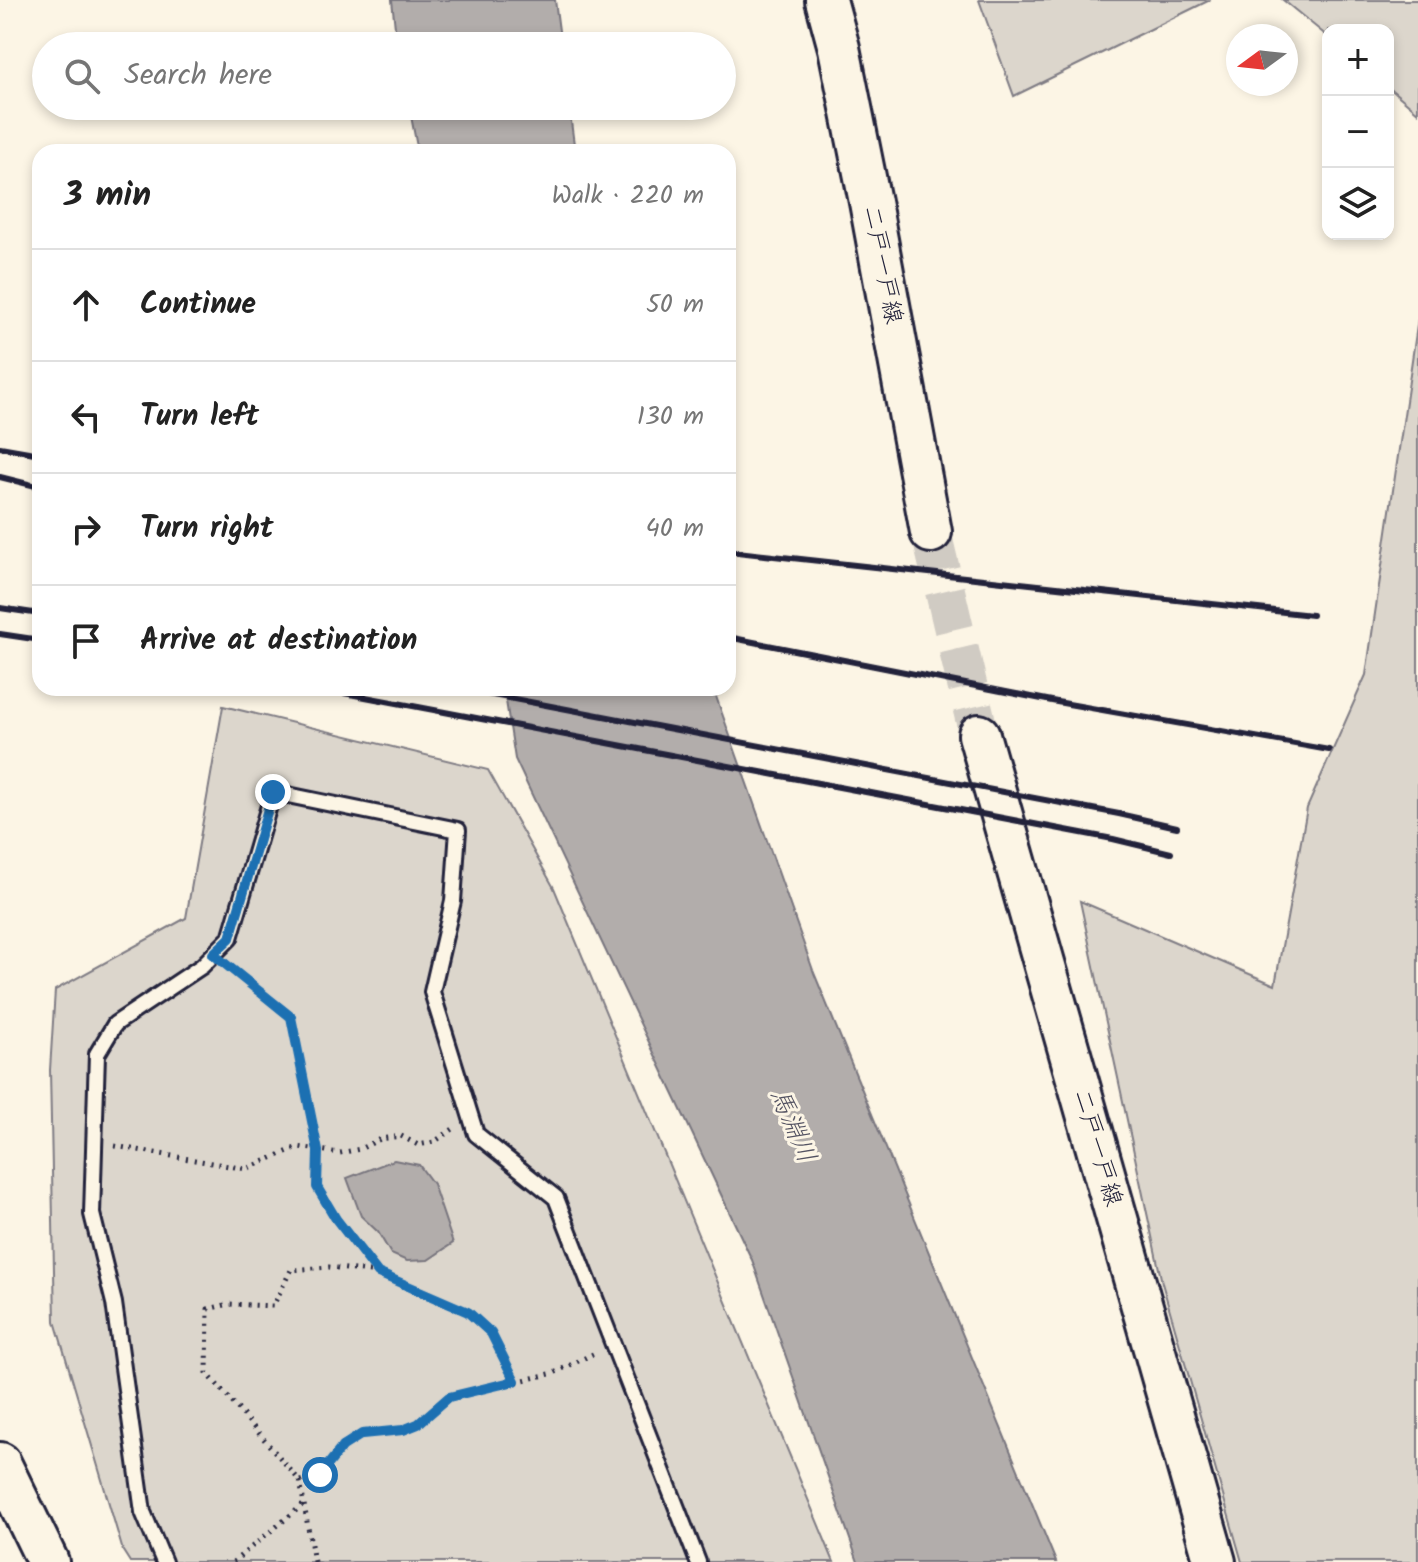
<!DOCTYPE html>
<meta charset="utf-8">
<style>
:root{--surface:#fff;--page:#f6f6f6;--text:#222;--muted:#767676;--line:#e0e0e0}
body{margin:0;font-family:Kalam,"Klee One",sans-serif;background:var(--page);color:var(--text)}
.controls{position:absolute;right:24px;top:24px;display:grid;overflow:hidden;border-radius:16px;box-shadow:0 4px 12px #0003}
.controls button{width:72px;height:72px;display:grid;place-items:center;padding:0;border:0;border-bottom:2px solid var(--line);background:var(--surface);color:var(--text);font:40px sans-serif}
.compass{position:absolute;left:1226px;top:24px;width:72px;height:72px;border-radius:50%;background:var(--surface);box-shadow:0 4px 12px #0003;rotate:255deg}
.stop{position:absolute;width:24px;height:24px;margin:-18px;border:6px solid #1f6fb2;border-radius:50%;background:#fff}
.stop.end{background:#1f6fb2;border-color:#fff;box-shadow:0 2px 8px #0008}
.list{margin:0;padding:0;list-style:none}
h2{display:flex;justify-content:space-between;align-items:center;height:104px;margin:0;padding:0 32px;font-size:34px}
h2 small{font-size:26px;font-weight:400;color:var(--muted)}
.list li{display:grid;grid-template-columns:52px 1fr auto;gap:24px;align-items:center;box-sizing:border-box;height:112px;padding:0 32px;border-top:2px solid var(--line)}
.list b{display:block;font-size:30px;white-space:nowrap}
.list em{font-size:26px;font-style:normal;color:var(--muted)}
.icon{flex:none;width:44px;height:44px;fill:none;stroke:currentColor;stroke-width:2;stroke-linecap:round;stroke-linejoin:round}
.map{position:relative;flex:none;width:1418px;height:1562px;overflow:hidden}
.search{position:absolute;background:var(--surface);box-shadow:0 4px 12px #0003;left:32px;top:32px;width:704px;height:88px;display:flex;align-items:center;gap:20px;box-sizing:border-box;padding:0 28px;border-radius:44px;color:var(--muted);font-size:30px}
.panel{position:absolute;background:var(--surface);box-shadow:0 4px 12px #0003;left:32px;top:144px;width:704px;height:552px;border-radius:24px}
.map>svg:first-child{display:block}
</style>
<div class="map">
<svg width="1418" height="1562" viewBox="0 0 1418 1562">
<rect width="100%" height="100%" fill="#fcf5e5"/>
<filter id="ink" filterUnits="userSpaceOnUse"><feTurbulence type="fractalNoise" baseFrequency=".0125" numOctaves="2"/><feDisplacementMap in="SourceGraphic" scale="16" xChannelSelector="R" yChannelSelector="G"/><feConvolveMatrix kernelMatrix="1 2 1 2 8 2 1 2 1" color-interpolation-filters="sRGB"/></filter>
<g filter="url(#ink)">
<path fill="#dcd6cc" stroke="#7f7c84" stroke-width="2" d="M979 0H1210L1014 96Z
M1283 0H1418V112L1388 87V30H1328V37Z
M1418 319V1562H1242L1162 1283 1080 901 1275 985 1307 808 1366 675Z
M223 706 488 770 554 888 834 1562H130L123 1551 55 1321 50 1070 55 990 186 918Z"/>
<path fill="#b2adab" stroke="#78757e" stroke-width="2" d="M392 0H555L561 46H397Z
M409 106H569L575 152H418Z
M504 688H713L814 973 1056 1562H858L752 1260 515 759Z
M394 1160 419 1165 433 1184 453 1243 428 1260 407 1261 391 1254 378 1232 361 1216 347 1178Z"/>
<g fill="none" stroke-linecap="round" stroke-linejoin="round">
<path stroke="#d0cbc3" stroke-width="40" stroke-dasharray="40 20" stroke-linecap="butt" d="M931 532 979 735"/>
<defs>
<path id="lane" d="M164 1562 143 1512 114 1303 92 1214 97 1054 115 1024 202 966 230 938 273 792 458 830 453 901 432 992 476 1134 556 1198 698 1562"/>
<path id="secondary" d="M826 0 839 48 870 202 931 532
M979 735 1215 1562
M0 1463 48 1562"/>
</defs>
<use href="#lane" stroke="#22223b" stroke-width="20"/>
<use href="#secondary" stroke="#22223b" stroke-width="46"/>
<path stroke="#22223b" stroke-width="5" stroke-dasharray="2 6" stroke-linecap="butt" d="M230 967 291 1017 318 1151 317 1187 336 1219 378 1273
M115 1146 246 1169 298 1147 340 1153 360 1149 380 1139 401 1136 418 1145 434 1142 453 1129
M300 1481 320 1475 343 1446 362 1434 403 1430 418 1424 449 1397 554 1373 595 1353
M233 1562 304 1504
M314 1562 300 1481 207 1373 208 1309 229 1304 273 1306 291 1270 329 1267 378 1273 468 1312 491 1333 515 1381"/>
<use href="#lane" stroke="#fcf5e5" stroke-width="14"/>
<use href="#secondary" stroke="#fcf5e5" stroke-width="40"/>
<path stroke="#22223b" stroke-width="6" d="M0 447 40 454
M0 477 40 487
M728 551 1312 615
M0 608 40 614
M0 634 40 640
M728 637 1057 702 1329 750
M318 688 1113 839 1171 853
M456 688 1119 814 1177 827"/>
</g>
</g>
<g fill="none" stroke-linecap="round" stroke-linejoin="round" filter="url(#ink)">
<path stroke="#1f6fb2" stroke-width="10" d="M273 792 230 938 213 954 291 1017 318 1151 317 1187 336 1219 378 1273 468 1312 491 1333 515 1381 449 1397 418 1424 403 1430 362 1434 343 1446 320 1475"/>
</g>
<g text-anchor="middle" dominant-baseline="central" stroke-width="6" stroke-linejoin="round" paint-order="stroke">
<g font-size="24" fill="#22223b" stroke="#fcf5e5">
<text transform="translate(882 265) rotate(79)">二戸一戸線</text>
<text transform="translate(1097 1148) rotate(74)">二戸一戸線</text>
</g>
<g font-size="26" font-style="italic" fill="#545362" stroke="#fcf5e5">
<text transform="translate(792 1126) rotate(67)">馬淵川</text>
</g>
</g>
</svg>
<div class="controls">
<button>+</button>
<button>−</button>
<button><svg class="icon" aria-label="layers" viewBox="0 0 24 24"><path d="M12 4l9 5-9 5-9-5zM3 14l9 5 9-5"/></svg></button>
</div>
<svg class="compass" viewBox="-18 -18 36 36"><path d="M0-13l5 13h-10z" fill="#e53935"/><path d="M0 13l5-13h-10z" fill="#767676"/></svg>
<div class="stop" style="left:320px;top:1475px"></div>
<div class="stop end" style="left:273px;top:792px"></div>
<div class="search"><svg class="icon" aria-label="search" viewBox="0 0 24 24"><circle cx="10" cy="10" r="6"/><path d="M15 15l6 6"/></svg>Search here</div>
<section class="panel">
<h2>3 min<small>Walk · 220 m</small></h2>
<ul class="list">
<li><svg class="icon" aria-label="ahead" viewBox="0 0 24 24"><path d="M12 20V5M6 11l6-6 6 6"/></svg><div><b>Continue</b></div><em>50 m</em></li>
<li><svg class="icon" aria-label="left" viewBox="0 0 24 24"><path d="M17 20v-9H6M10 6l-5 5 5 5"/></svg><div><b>Turn left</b></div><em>130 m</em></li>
<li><svg class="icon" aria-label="right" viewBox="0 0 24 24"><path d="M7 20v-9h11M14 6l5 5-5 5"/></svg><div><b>Turn right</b></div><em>40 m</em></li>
<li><svg class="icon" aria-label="arrive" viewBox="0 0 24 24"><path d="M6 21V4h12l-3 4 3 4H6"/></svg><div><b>Arrive at destination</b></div></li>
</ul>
</section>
</div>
